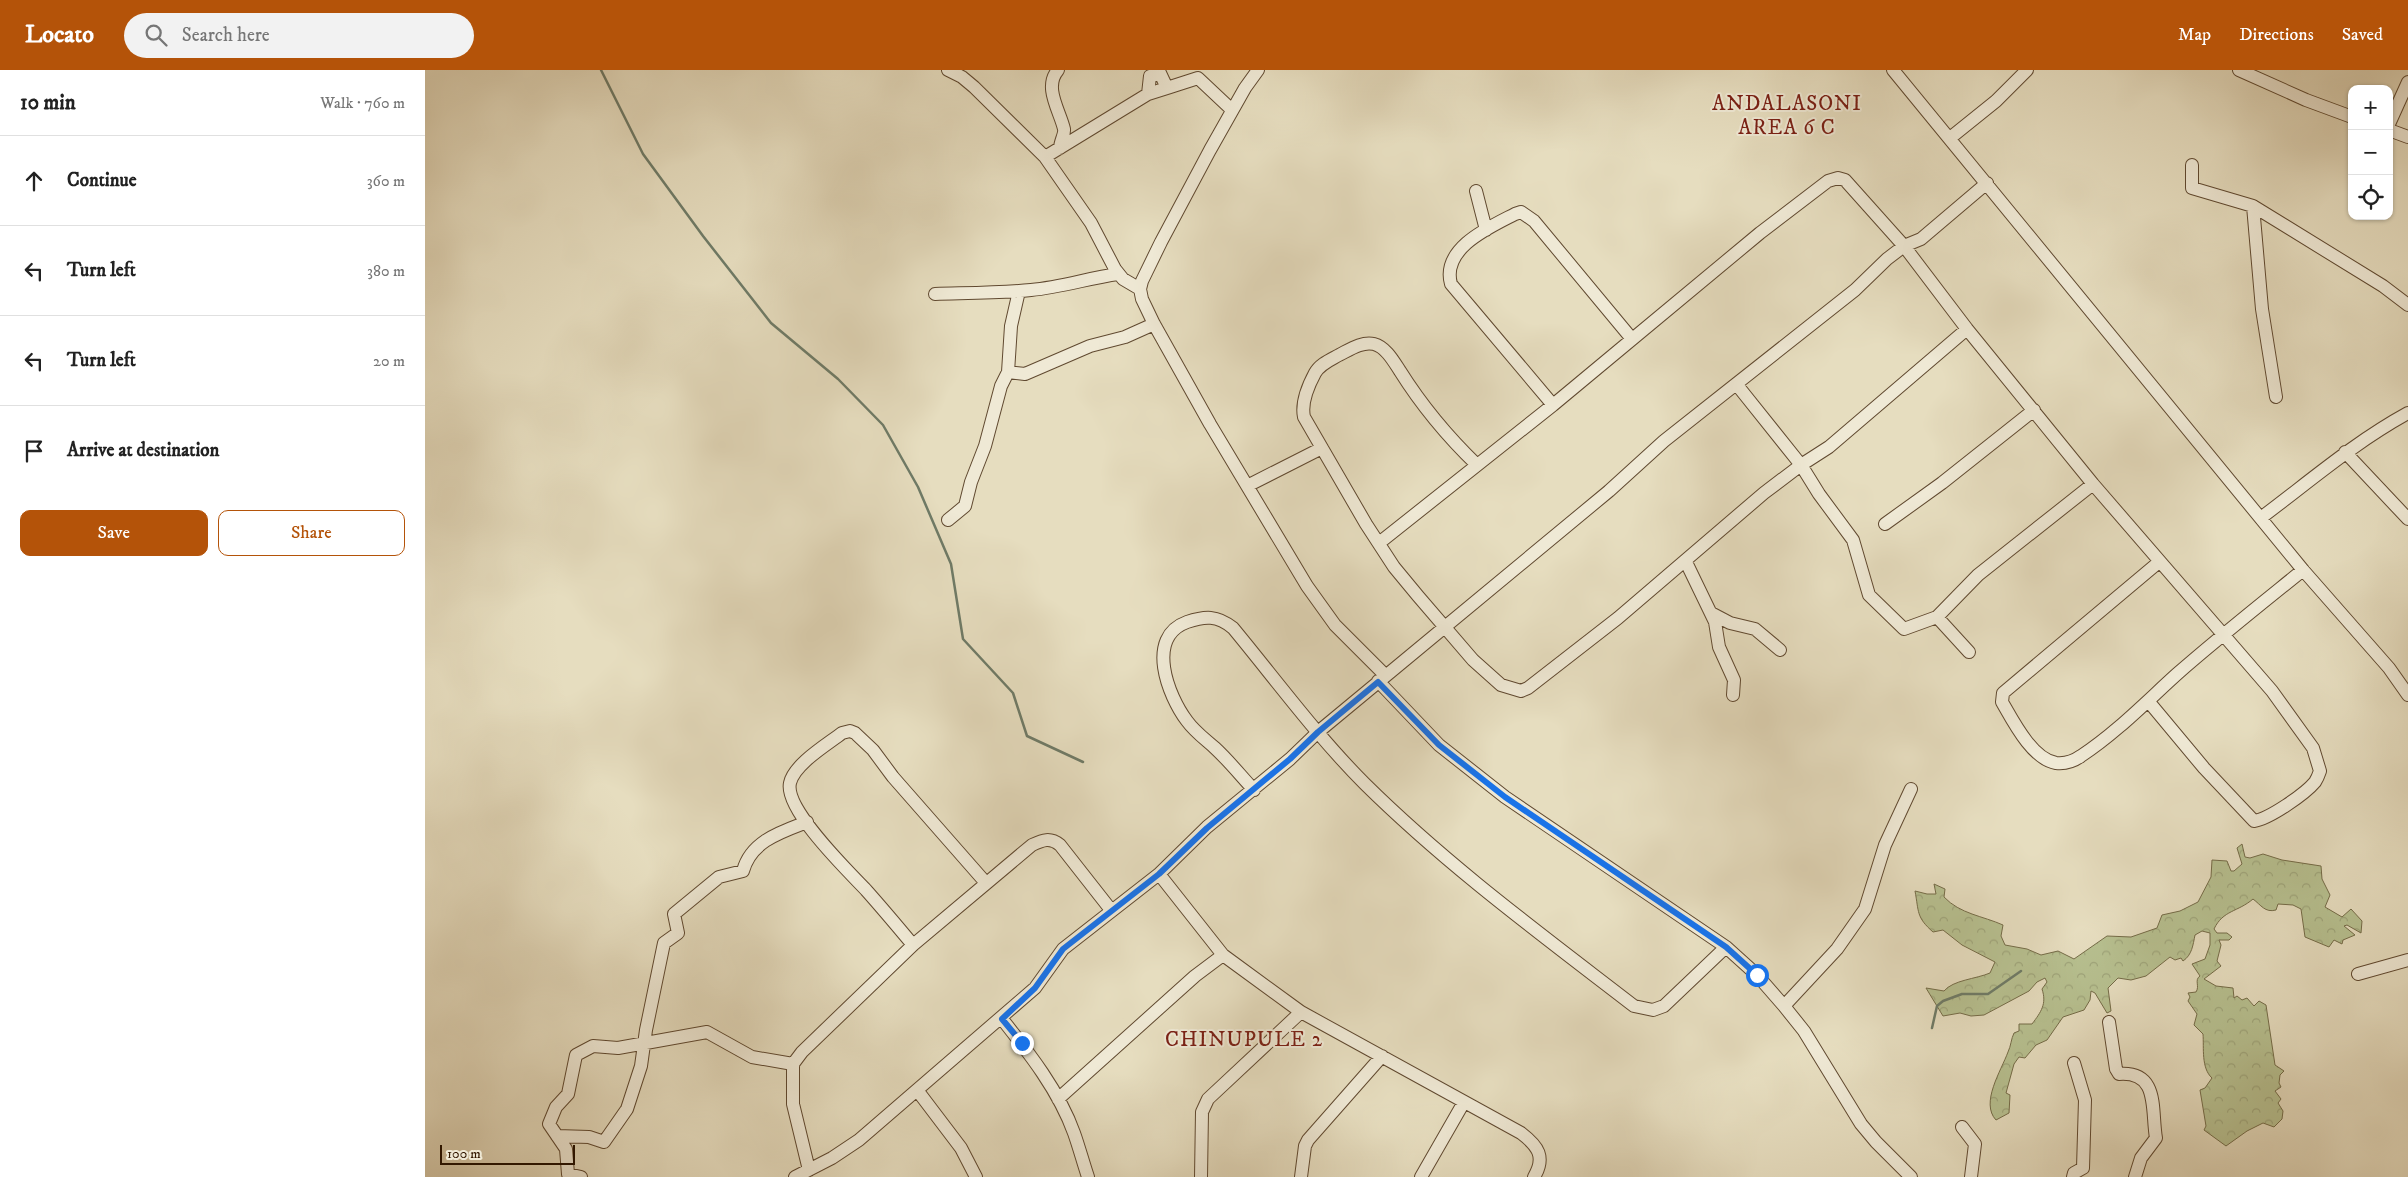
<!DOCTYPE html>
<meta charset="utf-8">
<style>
:root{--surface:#fff;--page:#f2f2f2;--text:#222;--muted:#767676;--line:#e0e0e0;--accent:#b45309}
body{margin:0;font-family:"IM FELL DW Pica",serif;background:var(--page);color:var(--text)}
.controls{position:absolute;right:15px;top:15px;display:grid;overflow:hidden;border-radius:10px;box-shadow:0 1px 4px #0004}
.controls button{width:45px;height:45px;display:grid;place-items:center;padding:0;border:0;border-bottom:1px solid var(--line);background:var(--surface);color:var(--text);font:25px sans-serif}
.scale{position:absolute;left:15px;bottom:12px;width:135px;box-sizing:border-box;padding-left:5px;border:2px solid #331800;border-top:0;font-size:14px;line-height:18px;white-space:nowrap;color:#331800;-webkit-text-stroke:4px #efe9d5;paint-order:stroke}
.stop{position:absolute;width:15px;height:15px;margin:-11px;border:4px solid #1a73e8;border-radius:50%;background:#fff}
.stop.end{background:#1a73e8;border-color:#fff;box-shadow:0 1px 5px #0008}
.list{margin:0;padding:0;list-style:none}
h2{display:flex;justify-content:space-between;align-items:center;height:65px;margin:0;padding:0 20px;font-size:21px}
h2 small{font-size:16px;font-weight:400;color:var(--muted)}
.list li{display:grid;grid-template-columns:32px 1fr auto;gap:15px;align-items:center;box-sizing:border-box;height:90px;padding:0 20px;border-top:1px solid var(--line)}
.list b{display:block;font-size:19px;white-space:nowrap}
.list em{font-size:16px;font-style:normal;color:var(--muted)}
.actions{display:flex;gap:10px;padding:15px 20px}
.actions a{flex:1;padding:11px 0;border:1px solid var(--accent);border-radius:10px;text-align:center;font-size:18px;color:var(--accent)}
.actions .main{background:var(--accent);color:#fff}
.icon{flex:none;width:28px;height:28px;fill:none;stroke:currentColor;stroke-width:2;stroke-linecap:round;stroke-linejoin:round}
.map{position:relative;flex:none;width:1983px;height:1107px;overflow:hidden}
header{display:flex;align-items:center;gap:30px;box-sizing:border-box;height:70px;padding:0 25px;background:var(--accent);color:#fff}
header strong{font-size:24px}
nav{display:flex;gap:28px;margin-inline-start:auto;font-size:18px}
.search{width:350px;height:45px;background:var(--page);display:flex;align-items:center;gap:12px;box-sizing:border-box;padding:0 18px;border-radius:28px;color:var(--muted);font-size:19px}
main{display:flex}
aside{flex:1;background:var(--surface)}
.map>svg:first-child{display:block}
</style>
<header>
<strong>Locato</strong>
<div class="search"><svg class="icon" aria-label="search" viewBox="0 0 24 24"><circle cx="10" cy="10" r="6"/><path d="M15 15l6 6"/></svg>Search here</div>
<nav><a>Map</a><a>Directions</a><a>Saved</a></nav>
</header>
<main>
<aside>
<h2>10 min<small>Walk · 760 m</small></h2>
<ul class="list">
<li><svg class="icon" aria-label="ahead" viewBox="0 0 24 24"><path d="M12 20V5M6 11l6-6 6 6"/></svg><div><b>Continue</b></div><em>360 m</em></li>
<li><svg class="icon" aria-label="left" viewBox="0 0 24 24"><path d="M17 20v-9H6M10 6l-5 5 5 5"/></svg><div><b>Turn left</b></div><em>380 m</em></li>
<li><svg class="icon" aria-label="left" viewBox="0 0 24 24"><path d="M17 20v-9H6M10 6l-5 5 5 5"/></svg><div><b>Turn left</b></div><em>20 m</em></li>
<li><svg class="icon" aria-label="arrive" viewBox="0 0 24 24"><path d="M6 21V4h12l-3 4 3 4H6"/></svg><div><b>Arrive at destination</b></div></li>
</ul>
<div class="actions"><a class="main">Save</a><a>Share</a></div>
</aside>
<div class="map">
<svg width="1983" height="1107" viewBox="0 0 1983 1107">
<defs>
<pattern id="forest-crowns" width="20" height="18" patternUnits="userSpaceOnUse" patternTransform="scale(1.25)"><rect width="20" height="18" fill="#b7c090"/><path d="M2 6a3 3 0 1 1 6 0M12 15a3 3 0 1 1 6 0" fill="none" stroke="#9ea47a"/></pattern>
</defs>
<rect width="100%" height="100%" fill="#e6ddbf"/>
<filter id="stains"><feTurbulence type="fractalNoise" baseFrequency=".004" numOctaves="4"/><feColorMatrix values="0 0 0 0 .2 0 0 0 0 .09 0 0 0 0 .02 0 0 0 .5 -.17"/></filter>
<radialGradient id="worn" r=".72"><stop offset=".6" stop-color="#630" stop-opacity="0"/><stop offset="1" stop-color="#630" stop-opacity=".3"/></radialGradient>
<path fill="url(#forest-crowns)" stroke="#756c48" d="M1817 774 1820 787 1825 788 1838 784 1857 790 1896 796 1897 809 1905 825 1900 837 1917 847 1926 839 1937 851 1936 863 1922 855 1919 856 1930 865 1918 870 1917 874 1909 870 1904 877 1880 867 1876 839 1868 835 1853 834 1851 840C1840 843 1836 835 1828 829 1813 842 1798 840 1789 859L1792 863H1802L1807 867 1804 870H1794L1796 875 1792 891 1796 896 1779 909 1791 916 1808 918 1809 928 1812 926 1817 930 1822 928 1829 936 1834 931 1841 935 1850 995 1859 1001 1855 1005 1854 1013 1856 1017 1850 1021 1856 1029 1853 1033 1858 1041 1857 1049 1849 1057 1838 1053 1822 1061 1801 1076 1779 1060 1781 1056 1775 1020 1780 1018 1787 1008C1776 998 1779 978 1778 964L1769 955 1772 944 1763 931 1765 927 1763 923 1771 922C1775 916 1769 910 1775 906L1767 894 1780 889 1785 875V863L1777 861 1770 865C1768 875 1767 885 1758 891L1756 888 1750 890 1745 887 1721 906 1706 910 1693 908 1683 918 1686 941 1682 943 1670 923 1666 921 1665 930 1659 940 1638 947 1622 970 1611 975 1600 988 1594 987 1589 994 1581 1023 1585 1025 1584 1043 1571 1050C1555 1033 1576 1001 1583 982 1586 976 1586 969 1589 963L1594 961V954H1607C1616 942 1622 934 1617 919L1622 912 1620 908 1612 912 1604 921 1559 945 1546 946 1535 943 1518 946 1501 918 1519 921C1528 910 1551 909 1565 903L1570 892 1537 875 1518 860 1508 862C1491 847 1494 842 1490 821L1502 824H1511L1509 814 1520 819 1519 827C1535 844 1558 846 1578 855L1576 866 1580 875 1602 879 1616 885 1633 881 1649 889 1682 866 1706 867 1732 858 1737 845 1755 841 1773 832 1786 807 1787 790 1802 791 1806 801H1809L1817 794 1812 778Z"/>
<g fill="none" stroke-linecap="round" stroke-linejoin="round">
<path stroke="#6f7b67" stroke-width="2.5" d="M176 0 218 84 278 166 346 253 413 309 458 355 493 417 526 494 538 569 588 623 602 666 658 692
M1507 958 1512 936 1518 931 1537 924H1563L1596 901"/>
<defs>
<path id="minor" d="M523 0 537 7 549 17 620 87 666 153 690 199 698 209 715 219
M633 0C618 17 635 41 639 59 640 64 635 72 635 78
M833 0 820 18 785 80 736 172 717 211 715 219 717 229 729 254 785 354 882 516 910 555 960 605
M1468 0 1878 500 1964 598 1983 625
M1814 0 1881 30 1927 47
M742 18 773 8 807 40
M1964 54 1983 12
M1964 60 1983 67
M1525 68 1571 31 1602 0
M620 87 723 24 725 6 735 3 742 18 723 24
M1767 95V118L1828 136
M1051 121 1061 160
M510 224C542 223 575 223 606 220 637 217 664 208 693 204
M583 302 600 304 665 276 700 267 729 254
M1312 315 1376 395 1394 424 1428 470 1444 525 1479 559 1512 547 1553 505 1668 414
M1851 327 1837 239 1828 136 1958 216 1983 235
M1128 335 1026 214C1016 178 1065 157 1090 144L1096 142 1109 151 1207 269
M1920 382 1983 449
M1052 395C1023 367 997 336 975 301 969 292 961 277 949 274 937 271 924 280 914 285 905 290 895 294 890 303 883 316 876 333 879 347L941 454 969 497 993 526 1048 590 1076 615 1096 621 1103 618 1193 548 1339 423 1376 395 1404 377 1542 259
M824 415 897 378
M1837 447C1885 411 1930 372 1983 343
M523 450 540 436 546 412 560 376 576 316 583 302 586 256 594 221
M1460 454 1517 413 1609 340
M954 473 1128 335 1335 163 1403 111 1413 108 1420 110 1479 176 1542 259 1668 414 1847 621 1888 678 1895 701C1894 704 1892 709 1890 712 1880 724 1844 749 1829 751L1779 698 1724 632
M1261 492 1290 552 1294 577 1309 610 1308 625
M1734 492 1578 623 1577 632C1588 651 1607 689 1631 693 1640 694 1649 691 1656 686 1691 663 1721 632 1752 604 1793 568 1836 534 1878 500
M1286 543 1305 553 1330 559 1355 580
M1512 547 1544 582
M953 611 1014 675 1080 727 1301 877 1332 905 1359 936 1379 961 1436 1054 1451 1072 1486 1107
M829 720C816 706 804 691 790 678 780 669 770 662 762 651 743 626 720 567 762 552 780 546 792 545 808 558 851 610 892 666 940 714 1023 796 1117 865 1209 936L1228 940 1239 936 1301 877
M734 804 798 885 876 942 1096 1063C1113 1076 1121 1087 1109 1107
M488 875C473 857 457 838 441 820 423 801 359 739 365 713 369 694 403 674 417 663L425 661 430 663 448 680 468 707 561 813
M1933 904 1983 890
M1359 936 1412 879 1440 839 1460 775 1486 719
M577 949C604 983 634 1021 649 1063 654 1077 658 1092 663 1107
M1684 952 1691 999 1694 1004C1735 1001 1726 1040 1731 1068L1716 1088 1710 1107
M492 1020 536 1078 551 1107
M633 1029 770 906 798 885
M1537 1057 1550 1074 1546 1107
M132 1066 164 1067 179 1072 202 1039 216 996 221 960 239 873 253 863 249 844 294 807 318 801C326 771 356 762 382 752
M384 1100 368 1034V994L377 982 488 875 607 775C618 770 625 767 635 775L686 840
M156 1107 143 1104 141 1079 124 1054 131 1037 143 1024 151 985 168 976 193 978 282 962 327 987 368 994
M370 1107 407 1088 434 1070 610 918 638 879 734 804 782 757 865 689 893 662 1184 421 1239 371 1430 220 1462 189 1479 176 1496 169 1562 113
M776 1107 777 1042 783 1029 876 942
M876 1107 880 1076 883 1070 957 986
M996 1107 1039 1032
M1648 1107 1649 1103 1658 1098 1660 1030 1649 993"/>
</defs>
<use href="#minor" stroke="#604930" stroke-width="14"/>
<use href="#minor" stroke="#efe9d5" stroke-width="12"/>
</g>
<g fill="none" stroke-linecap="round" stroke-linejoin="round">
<path stroke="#1a73e8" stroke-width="6" d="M597 973 577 949 610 918 638 879 734 804 782 758 865 689 893 662 953 612 1014 675 1080 727 1301 877 1332 905"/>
</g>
<g text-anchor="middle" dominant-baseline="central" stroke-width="4" stroke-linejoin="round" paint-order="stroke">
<g font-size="21" letter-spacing="1" fill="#7a1f14" stroke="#efe9d5">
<text x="1362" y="34">ANDALASONI<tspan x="1362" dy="24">AREA 6 C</tspan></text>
<text x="819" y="970">CHINUPULE 2</text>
</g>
</g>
<rect width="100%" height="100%" filter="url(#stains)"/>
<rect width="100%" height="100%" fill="url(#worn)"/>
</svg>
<div class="controls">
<button>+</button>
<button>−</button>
<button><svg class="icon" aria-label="locate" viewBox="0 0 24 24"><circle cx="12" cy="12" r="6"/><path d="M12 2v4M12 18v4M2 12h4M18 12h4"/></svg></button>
</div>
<div class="scale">100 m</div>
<div class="stop" style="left:1332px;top:905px"></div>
<div class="stop end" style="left:597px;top:973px"></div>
</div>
</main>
